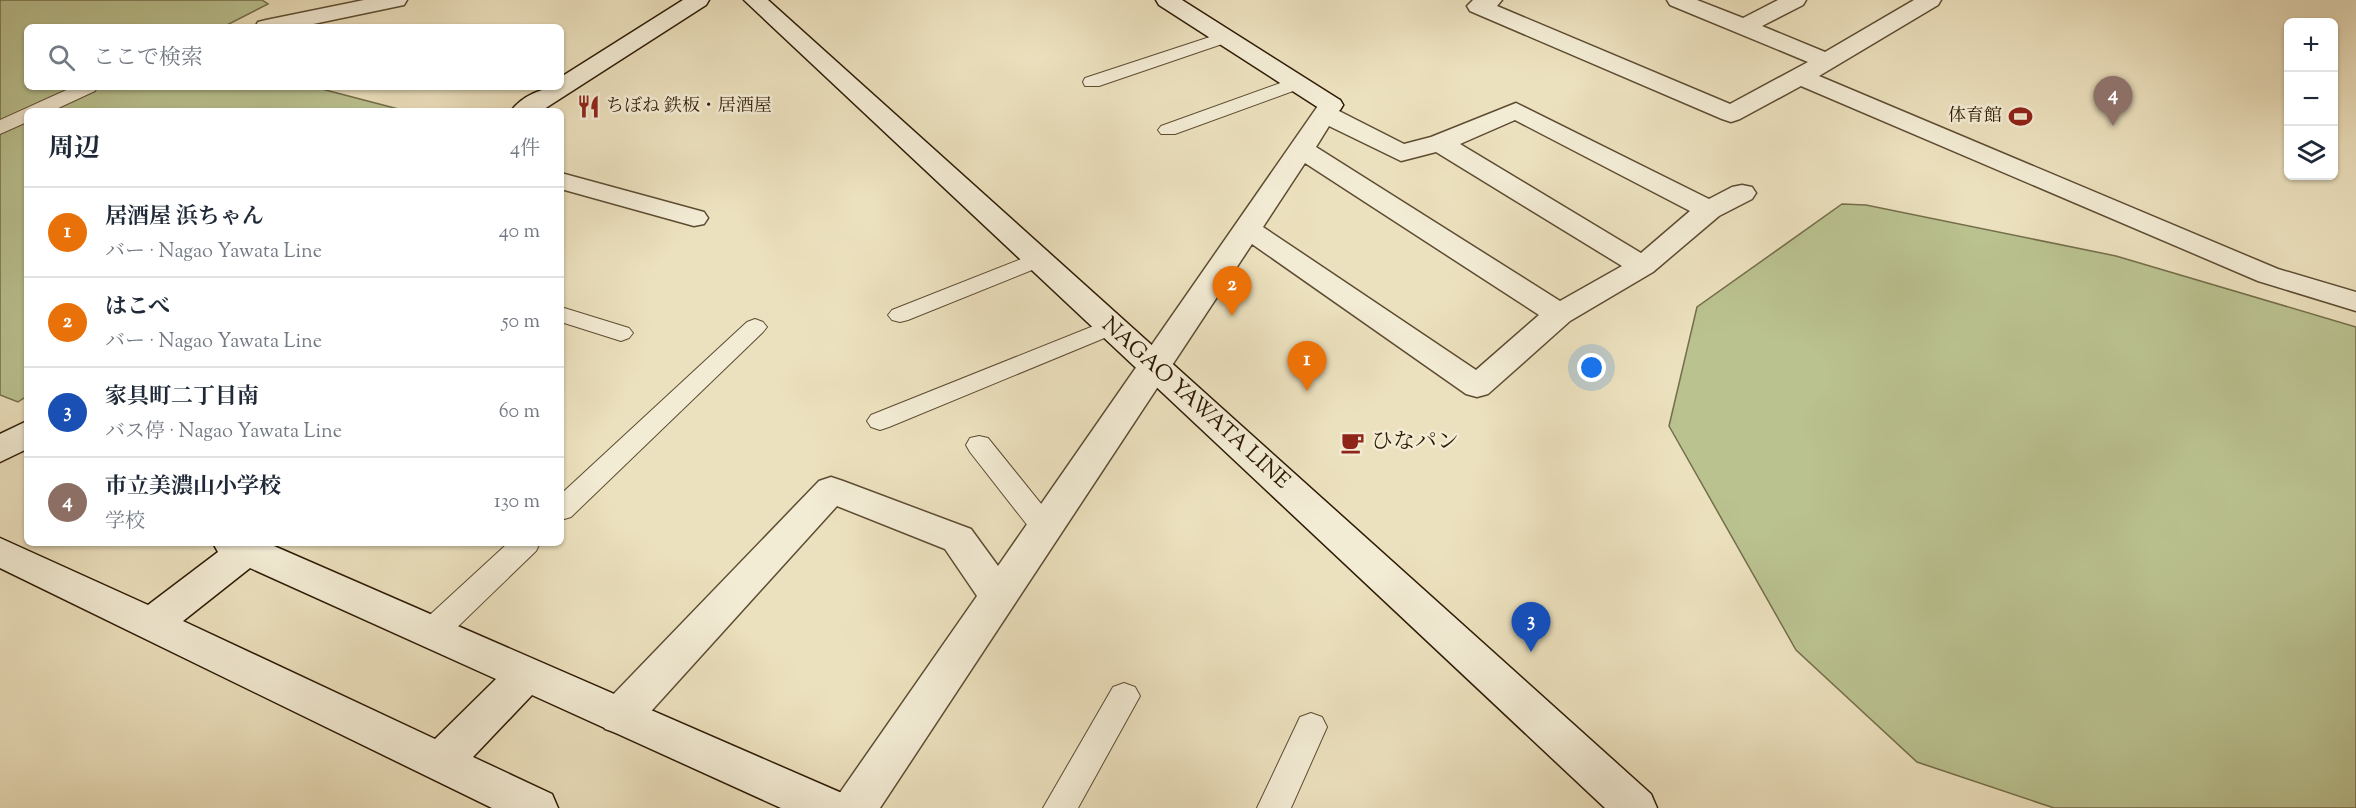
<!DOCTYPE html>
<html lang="ja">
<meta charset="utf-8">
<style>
:root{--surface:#fff;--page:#f6f6f7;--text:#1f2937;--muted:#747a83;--line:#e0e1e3;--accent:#8f2418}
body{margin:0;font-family:"Sorts Mill Goudy","Noto Serif JP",serif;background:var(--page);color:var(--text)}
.controls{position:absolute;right:18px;top:18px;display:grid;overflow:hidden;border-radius:9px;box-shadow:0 2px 4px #0004}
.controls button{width:54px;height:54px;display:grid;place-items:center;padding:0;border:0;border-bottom:2px solid var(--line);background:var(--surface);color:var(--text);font:30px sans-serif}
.you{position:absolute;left:1592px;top:368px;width:21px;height:21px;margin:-15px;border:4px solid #fff;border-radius:50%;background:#1a73e8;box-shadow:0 0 0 9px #1a73e833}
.badge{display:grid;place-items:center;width:39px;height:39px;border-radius:50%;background:var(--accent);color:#fff;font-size:20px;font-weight:700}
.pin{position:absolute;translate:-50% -50px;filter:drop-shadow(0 2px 3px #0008)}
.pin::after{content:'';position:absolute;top:32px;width:21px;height:18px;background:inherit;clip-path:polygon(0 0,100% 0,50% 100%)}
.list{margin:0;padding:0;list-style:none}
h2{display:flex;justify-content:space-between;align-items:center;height:78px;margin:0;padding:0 24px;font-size:26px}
h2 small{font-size:20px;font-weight:400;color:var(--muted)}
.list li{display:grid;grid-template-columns:39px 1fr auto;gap:18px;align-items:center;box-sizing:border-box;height:90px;padding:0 24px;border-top:2px solid var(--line)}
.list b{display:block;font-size:22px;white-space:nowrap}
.list p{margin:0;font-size:20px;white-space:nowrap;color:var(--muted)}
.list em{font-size:20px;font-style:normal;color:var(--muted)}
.icon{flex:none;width:33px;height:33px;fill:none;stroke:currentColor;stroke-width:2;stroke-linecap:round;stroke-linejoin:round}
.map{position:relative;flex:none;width:2356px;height:808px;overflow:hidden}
.search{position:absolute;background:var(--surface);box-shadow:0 2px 4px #0004;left:24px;top:24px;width:540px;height:66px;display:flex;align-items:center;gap:15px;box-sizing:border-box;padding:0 21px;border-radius:9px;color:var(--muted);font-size:22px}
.panel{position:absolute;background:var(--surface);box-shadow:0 2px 4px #0004;left:24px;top:108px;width:540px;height:438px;border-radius:9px}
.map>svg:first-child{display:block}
</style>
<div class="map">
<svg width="2356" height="808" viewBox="0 0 2356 808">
<rect width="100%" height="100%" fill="#ece1be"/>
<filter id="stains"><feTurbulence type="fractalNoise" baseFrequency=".00333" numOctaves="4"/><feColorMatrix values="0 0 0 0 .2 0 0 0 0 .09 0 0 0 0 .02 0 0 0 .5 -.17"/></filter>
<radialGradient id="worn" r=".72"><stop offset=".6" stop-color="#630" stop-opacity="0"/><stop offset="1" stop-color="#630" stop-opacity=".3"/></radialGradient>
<path fill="#bac290" stroke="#746e4a" stroke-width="1.5" d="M0 0H262L268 4 223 27H27V87H314L406 111H27V396L18 402 0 395Z
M1842 204 1866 205 2116 256 2356 327V808H2054L1917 762 1796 650 1669 426 1697 307Z"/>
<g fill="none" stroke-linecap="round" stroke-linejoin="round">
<defs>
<path id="lane" d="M1225 32 1234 37 1231 41 1099 86H1085L1083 82 1085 78Z
M1297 77 1306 83 1304 87 1175 134H1161L1158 130 1161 126Z
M73 87H97L95 91 52 111H27V122L0 134V120Z
M1039 252 1047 254 1050 259 1047 264 908 320 900 322 892 320 888 315 892 310Z
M561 307 629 328 633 333 629 338 621 341 561 322Z
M755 319 763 322 767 327 763 332 571 517 561 520V494L747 322Z
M1111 319 1119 322 1123 327 1119 332 889 427 880 430 871 427 867 421 871 415Z
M979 436 988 438 1055 521 1059 528 1055 535 1045 539 1035 535 970 452 966 445 970 438Z
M508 543H540L536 551 443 641 432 644 421 641 417 632 421 623Z
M1124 683 1135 687 1140 696 1078 808H1043L1113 687Z
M1311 713 1322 717 1327 727 1291 808H1257L1300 717Z"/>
<path id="street" d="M364 0H407L404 5 299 27H255L258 22 266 20Z
M1473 0H1502L1497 6 1730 104 1808 62 1670 5 1667 0H1697L1743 18 1778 0H1806L1803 5 1762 26 1825 52 1914 0H1941L1938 5 1819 76 2278 269 2356 292V311L2258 281 1801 86 1740 119 1731 122 1722 119 1470 11 1467 6Z
M1331 98 1340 100 1343 105 1339 111 1404 144 1431 137 1516 103 1709 199 1732 187 1742 185 1752 187 1756 193 1752 199 1719 216 1653 272 1570 321 1488 394 1477 397 1466 394 1252 244 880 808H833L839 794 977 596 945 549 837 506 635 729 620 734 605 729 599 716 605 703 819 481 831 477 843 481 971 529 998 566 1322 100ZM1515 120 1690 211 1641 253 1460 144ZM1329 126 1401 161 1436 152 1622 266 1560 301 1316 147ZM1305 163 1539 315 1476 370 1263 227Z
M561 173 704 212 708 218 704 224 694 226 561 189Z"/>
<path id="secondary" d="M683 0H709L706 5 541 111H511C522 96 543 87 561 87V77Z
M744 0H768L1651 794 1657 808H1605Z
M1156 0H1182L1340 100 1343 105 1340 110 1331 112 1322 110 1159 5Z
M27 421V449L0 462V434Z
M0 538 148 605 218 552 213 543H267L844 794 850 808H781L532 695 473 757 552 794 558 808H492L0 568ZM250 568 496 679 435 739 183 621Z"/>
</defs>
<use href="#lane" stroke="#5d4c32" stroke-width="2"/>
<use href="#street" stroke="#5d4c32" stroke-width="3"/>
<use href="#secondary" stroke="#2d1a04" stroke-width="3"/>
<use href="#lane" fill="#f3ecd5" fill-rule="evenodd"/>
<use href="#street" fill="#f3ecd5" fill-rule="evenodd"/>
<use href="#secondary" fill="#f3ecd5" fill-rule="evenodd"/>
</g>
<defs>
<symbol id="restaurant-bare" viewBox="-9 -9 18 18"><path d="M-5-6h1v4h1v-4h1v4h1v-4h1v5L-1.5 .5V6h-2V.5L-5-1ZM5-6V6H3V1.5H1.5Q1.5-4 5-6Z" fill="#8f2418" stroke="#f3ecd5" stroke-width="2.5" paint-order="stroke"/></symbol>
<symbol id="stadium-bare" viewBox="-9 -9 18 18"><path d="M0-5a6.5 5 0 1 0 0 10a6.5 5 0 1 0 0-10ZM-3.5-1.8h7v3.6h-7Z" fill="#8f2418" stroke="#f3ecd5" stroke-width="2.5" paint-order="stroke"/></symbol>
<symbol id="cafe-bare" viewBox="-9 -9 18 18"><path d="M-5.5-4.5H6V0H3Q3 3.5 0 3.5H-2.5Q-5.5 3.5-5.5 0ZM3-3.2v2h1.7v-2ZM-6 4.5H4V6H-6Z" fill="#8f2418" stroke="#f3ecd5" stroke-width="2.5" paint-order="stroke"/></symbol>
</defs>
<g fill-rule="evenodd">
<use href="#restaurant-bare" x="572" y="90" width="33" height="33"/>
<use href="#stadium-bare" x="2004" y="100" width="33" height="33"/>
<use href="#cafe-bare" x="1336" y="426" width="33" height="33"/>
</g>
<g text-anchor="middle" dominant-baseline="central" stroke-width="5" stroke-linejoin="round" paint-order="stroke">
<g font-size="18" fill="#2d1a04" stroke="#f3ecd5" text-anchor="start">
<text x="606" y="107">ちぼね 鉄板・居酒屋</text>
<text x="2002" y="117" text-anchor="end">体育館</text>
</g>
<g font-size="22" fill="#2d1a04" stroke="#f3ecd5">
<text transform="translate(1195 404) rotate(42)">NAGAO YAWATA LINE</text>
</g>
<g font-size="22" fill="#2d1a04" stroke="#f3ecd5" text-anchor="start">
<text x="1371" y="443">ひなパン</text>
</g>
</g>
<rect width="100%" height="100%" filter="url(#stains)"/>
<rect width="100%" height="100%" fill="url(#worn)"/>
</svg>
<div class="controls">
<button>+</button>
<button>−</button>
<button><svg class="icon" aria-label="layers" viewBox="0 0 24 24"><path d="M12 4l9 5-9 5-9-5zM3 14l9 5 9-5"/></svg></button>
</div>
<div class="you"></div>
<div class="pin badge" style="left:1307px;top:391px;background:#e8710a">1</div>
<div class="pin badge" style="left:1232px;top:316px;background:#e8710a">2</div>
<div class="pin badge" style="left:1531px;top:652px;background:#1a4fb4">3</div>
<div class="pin badge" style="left:2113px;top:126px;background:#8d6e63">4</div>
<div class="search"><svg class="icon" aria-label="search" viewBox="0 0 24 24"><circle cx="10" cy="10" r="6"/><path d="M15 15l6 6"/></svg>ここで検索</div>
<section class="panel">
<h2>周辺<small>4件</small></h2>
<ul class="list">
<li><span class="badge" style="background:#e8710a">1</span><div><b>居酒屋 浜ちゃん</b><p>バー · Nagao Yawata Line</p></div><em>40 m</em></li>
<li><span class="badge" style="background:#e8710a">2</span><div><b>はこべ</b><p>バー · Nagao Yawata Line</p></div><em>50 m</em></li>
<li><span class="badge" style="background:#1a4fb4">3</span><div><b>家具町二丁目南</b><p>バス停 · Nagao Yawata Line</p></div><em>60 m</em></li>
<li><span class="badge" style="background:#8d6e63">4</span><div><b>市立美濃山小学校</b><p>学校</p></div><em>130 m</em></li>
</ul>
</section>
</div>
